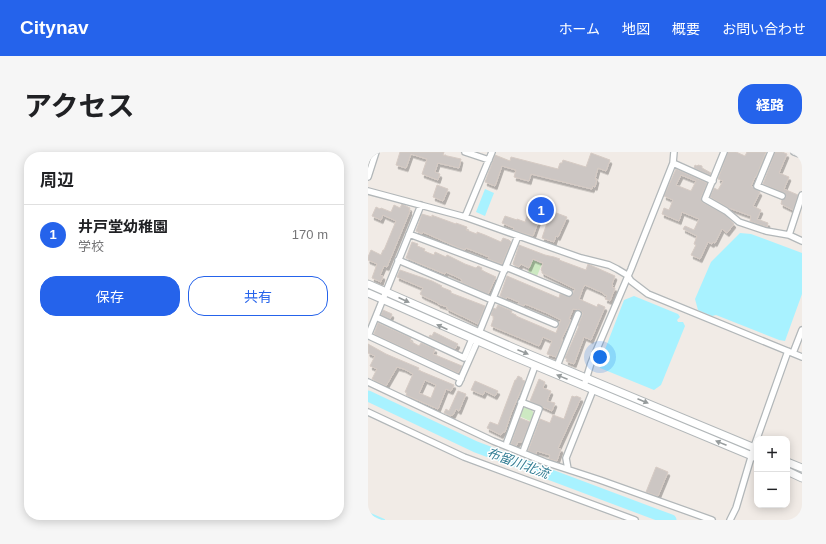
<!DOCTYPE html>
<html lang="ja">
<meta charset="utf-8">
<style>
:root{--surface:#fff;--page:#f6f6f6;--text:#202124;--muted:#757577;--line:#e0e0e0;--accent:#2563eb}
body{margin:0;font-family:Arial,"Noto Sans JP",sans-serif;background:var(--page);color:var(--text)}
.controls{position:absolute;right:12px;bottom:12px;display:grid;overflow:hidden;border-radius:8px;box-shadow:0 2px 10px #0003}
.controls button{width:36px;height:36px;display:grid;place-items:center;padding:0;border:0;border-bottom:1px solid var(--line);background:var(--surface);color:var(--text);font:20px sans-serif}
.you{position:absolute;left:232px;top:205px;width:14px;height:14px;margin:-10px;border:3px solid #fff;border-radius:50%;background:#1a73e8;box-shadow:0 0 0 6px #1a73e833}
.badge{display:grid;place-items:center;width:26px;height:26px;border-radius:50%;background:var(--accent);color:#fff;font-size:13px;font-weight:700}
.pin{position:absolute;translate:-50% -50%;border:2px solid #fff;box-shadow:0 1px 4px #0006}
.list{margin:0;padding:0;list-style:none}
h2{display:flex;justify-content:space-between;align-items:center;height:52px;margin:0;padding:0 16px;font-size:17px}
h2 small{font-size:13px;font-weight:400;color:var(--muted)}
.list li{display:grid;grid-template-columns:26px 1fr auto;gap:12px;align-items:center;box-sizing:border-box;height:60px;padding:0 16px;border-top:1px solid var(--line)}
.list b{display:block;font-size:15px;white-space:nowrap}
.list p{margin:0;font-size:13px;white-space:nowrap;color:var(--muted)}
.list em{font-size:13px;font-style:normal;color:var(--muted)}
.actions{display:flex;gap:8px;padding:12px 16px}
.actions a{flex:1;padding:9px 0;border:1px solid var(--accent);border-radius:16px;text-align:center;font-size:14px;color:var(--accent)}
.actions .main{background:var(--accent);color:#fff}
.map{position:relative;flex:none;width:434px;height:368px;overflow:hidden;border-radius:16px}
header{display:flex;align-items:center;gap:24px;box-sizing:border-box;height:56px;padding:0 20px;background:var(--accent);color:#fff}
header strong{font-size:19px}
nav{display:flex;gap:22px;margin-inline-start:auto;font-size:14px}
.intro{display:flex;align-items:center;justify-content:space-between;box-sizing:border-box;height:96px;padding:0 24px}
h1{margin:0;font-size:28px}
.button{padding:10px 18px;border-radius:16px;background:var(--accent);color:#fff;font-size:14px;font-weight:700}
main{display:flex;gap:24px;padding:0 24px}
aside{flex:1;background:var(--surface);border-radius:16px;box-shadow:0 2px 10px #0003}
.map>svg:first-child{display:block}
</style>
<header>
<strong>Citynav</strong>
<nav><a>ホーム</a><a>地図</a><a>概要</a><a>お問い合わせ</a></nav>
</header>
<div class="intro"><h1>アクセス</h1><a class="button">経路</a></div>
<main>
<aside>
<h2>周辺<small></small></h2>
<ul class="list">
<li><span class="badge">1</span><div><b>井戸堂幼稚園</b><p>学校</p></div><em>170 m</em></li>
</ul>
<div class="actions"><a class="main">保存</a><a>共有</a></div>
</aside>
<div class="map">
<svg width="434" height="368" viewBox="0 0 434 368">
<defs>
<filter id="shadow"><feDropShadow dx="2" dy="3.5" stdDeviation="0" flood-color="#0004"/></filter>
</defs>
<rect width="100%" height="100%" fill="#f1ebe6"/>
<path fill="#cde9c2" d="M165 108 174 112 169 124 160 120Z
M157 255 164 258 166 262 162 269 151 264 153 257Z"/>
<path fill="#a8f2ff" d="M117 37 126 41 117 64 108 60Z
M372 81 383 82 434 101V142L417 189 411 188 348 163 344 164 330 158 327 147 343 110Z
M266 144 310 162 312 165 309 168 310 170H315L317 174 293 233 286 238 232 216 231 213 256 148Z"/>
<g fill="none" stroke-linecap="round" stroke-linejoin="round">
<path stroke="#a8f2ff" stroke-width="2" d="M0 361 16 368"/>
<path stroke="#a8f2ff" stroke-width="11" d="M0 244 108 295 303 368"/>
</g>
<path fill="#ccc6c3" stroke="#d6cbc4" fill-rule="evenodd" filter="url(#shadow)" d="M32 0H76L75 3 93 7 91 16 70 11 67 20 72 22 70 28 54 22 59 7 43 2 38 16 28 13Z
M360 0H368L377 4 379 0H398L388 25H387L383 34 392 40 385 54 393 58 389 67 400 71 399 75 382 69 383 64 361 56 342 45 346 36 350 38 355 29 350 27Z
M407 0H414L419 2 411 21 421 25 416 37 430 43 425 58 413 52 414 48 418 45 417 41 395 32Z
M223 1 242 8 238 19 230 16 227 27H229L227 35 225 34 224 37 163 22 161 29 146 25 148 18 134 14 127 34 117 30 127 3 142 9 143 5 190 17 192 11H194L195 8 218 15Z
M327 13 329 14 330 13 334 14V16L343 21 342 23 326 16Z
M308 17 339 31 333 45 334 50 356 62 366 72 359 81 354 77 347 91 345 90 344 92 340 90 332 107 323 103 328 93 326 92 329 84 315 77 317 74 326 78 331 67 314 60 311 69 294 62 296 56 301 58 305 48 296 44ZM313 23 328 29 323 39 308 33Z
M69 33 80 37 75 49 65 45Z
M34 52 42 56 41 59H42L19 115 16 114 12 123 15 124 13 130 4 126 9 112 0 108V105L3 98 13 103 15 98H16L28 69 15 63 13 68 4 64 8 55 12 57 13 56 23 60 26 53 32 56Z
M163 52 175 56 165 84 145 78 146 76 134 71 137 64 149 68V67L157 70Z
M183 59 199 65 190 85 188 84 186 90 174 86Z
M54 62 64 65V63L66 64 88 72V71L99 75 98 78 109 82V80L117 83 133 90 135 86 141 88 143 90 134 112 120 107 121 105 111 101 98 96 97 98 91 96 55 80 54 82 48 79Z
M44 90 50 92 49 94 57 97 56 99 66 103 67 100 78 105 79 103 97 112 108 116 110 114 114 116 113 118 128 125 120 142 93 130 94 128 93 127 78 120 77 122 38 106Z
M151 93 177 103 186 105 192 107 191 108 218 118 220 112 247 124 244 132 245 133 244 135 247 136 242 149 237 147 239 144 235 142V141L217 133 215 136 211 147 229 155 230 152 237 155 223 188 216 185 206 212 198 209 199 207 197 206 211 174H210L215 161 212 158 205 157 201 167 203 168 193 188H195L188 205 179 202 184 189 175 185 171 194 123 174 126 165 123 163 125 156 128 157 130 153 144 159 143 161 148 163V164L188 181 192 170 193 168 179 161 157 152 156 154 150 152 151 150 139 145 138 147 132 144 139 124 191 146 192 142 203 145 207 137 174 121V119L173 118 175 111 165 107 161 116 153 112 151 115 146 113 145 112Z
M32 118 64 129 74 134 73 135 83 139V141L117 154 110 172 79 157V155L70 152V151L55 144 52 142 55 136 29 125Z
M15 158 24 162 22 167 13 163Z
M10 171 43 186 42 189 51 194 53 191 67 197 65 202 94 214 90 221 6 182Z
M66 180 90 192 87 197 61 185 62 183 64 184Z
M0 192 18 202 51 216 50 218 86 233 83 239 78 237 70 257 38 243 39 241 37 240 45 222 36 217 29 215 18 234 4 227 9 217 2 214 7 204 0 201ZM57 228 68 233 63 246 51 241Z
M150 224 154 226V228L157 229 144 259 137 280H135L133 283 119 276 122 270 130 273 147 228H148Z
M171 227 177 230 175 236 183 239 179 249 187 251 184 259 162 249Z
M107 229 130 239 127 244 117 239 115 243 103 238Z
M90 239 98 242 91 259 88 257 85 263H84L83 264 76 261 78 257 81 259Z
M204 244 207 245 208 244 213 246 190 296 193 297 189 309 181 307 182 303 169 299 168 302 160 299 172 267 182 271 185 263 196 267Z
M152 266 162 270 154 290H150L148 294 143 292Z
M288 315 300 320 290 344 278 340Z"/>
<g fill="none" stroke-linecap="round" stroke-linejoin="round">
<defs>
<path id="minor" d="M97 0 121 8
M306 0 305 11 345 29
M356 0 337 47 358 59 371 70 398 79 421 83 434 89
M403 0 389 34 414 44
M426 0 434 3
M0 25 8 0
M0 39 97 65 213 106 241 113 249 117 259 123 263 129 280 142 434 205
M97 65 124 0
M41 82 137 118
M421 83 434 43
M30 108 124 148
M138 115 201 141
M125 146 187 172
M8 165 96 206 104 187
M111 181 150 84
M0 184 53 53
M3 185 93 227
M425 201 434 178
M189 214 210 162
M0 230 125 289 177 310 232 328 344 368
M91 231 109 190
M216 234 223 211 263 117 305 11
M153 250 171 257 156 297
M0 260 96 305 267 368
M139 290 167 214
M200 317 198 306 225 238
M362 368 368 356 387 292 420 199"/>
<path id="tertiary" d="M0 132 146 196 389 297
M0 141 142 203 389 306
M419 310 434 316
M419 319 434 326"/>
</defs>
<use href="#minor" stroke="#b2b7b9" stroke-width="8"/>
<use href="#tertiary" stroke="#b2b7b9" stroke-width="9"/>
<use href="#minor" stroke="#fff" stroke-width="5.5"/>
<use href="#tertiary" stroke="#fff" stroke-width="7"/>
</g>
<defs><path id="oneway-solid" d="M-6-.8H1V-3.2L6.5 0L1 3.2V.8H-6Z"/></defs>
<g fill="#969b9c">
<use href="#oneway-solid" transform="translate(36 148) rotate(24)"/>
<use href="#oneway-solid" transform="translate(74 175) rotate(-156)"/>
<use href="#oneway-solid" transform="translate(155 200) rotate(22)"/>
<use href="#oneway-solid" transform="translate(194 225) rotate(-158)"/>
<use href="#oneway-solid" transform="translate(275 249) rotate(23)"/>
<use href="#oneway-solid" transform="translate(353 291) rotate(-158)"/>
</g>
<g text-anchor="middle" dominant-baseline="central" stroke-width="3" stroke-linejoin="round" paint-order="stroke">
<g font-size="13" font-style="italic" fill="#337e94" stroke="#fff">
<text transform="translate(150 311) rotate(20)">布留川北流</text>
</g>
</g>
</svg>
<div class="controls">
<button>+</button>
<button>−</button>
</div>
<div class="you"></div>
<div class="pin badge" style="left:173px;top:58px">1</div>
</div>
</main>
